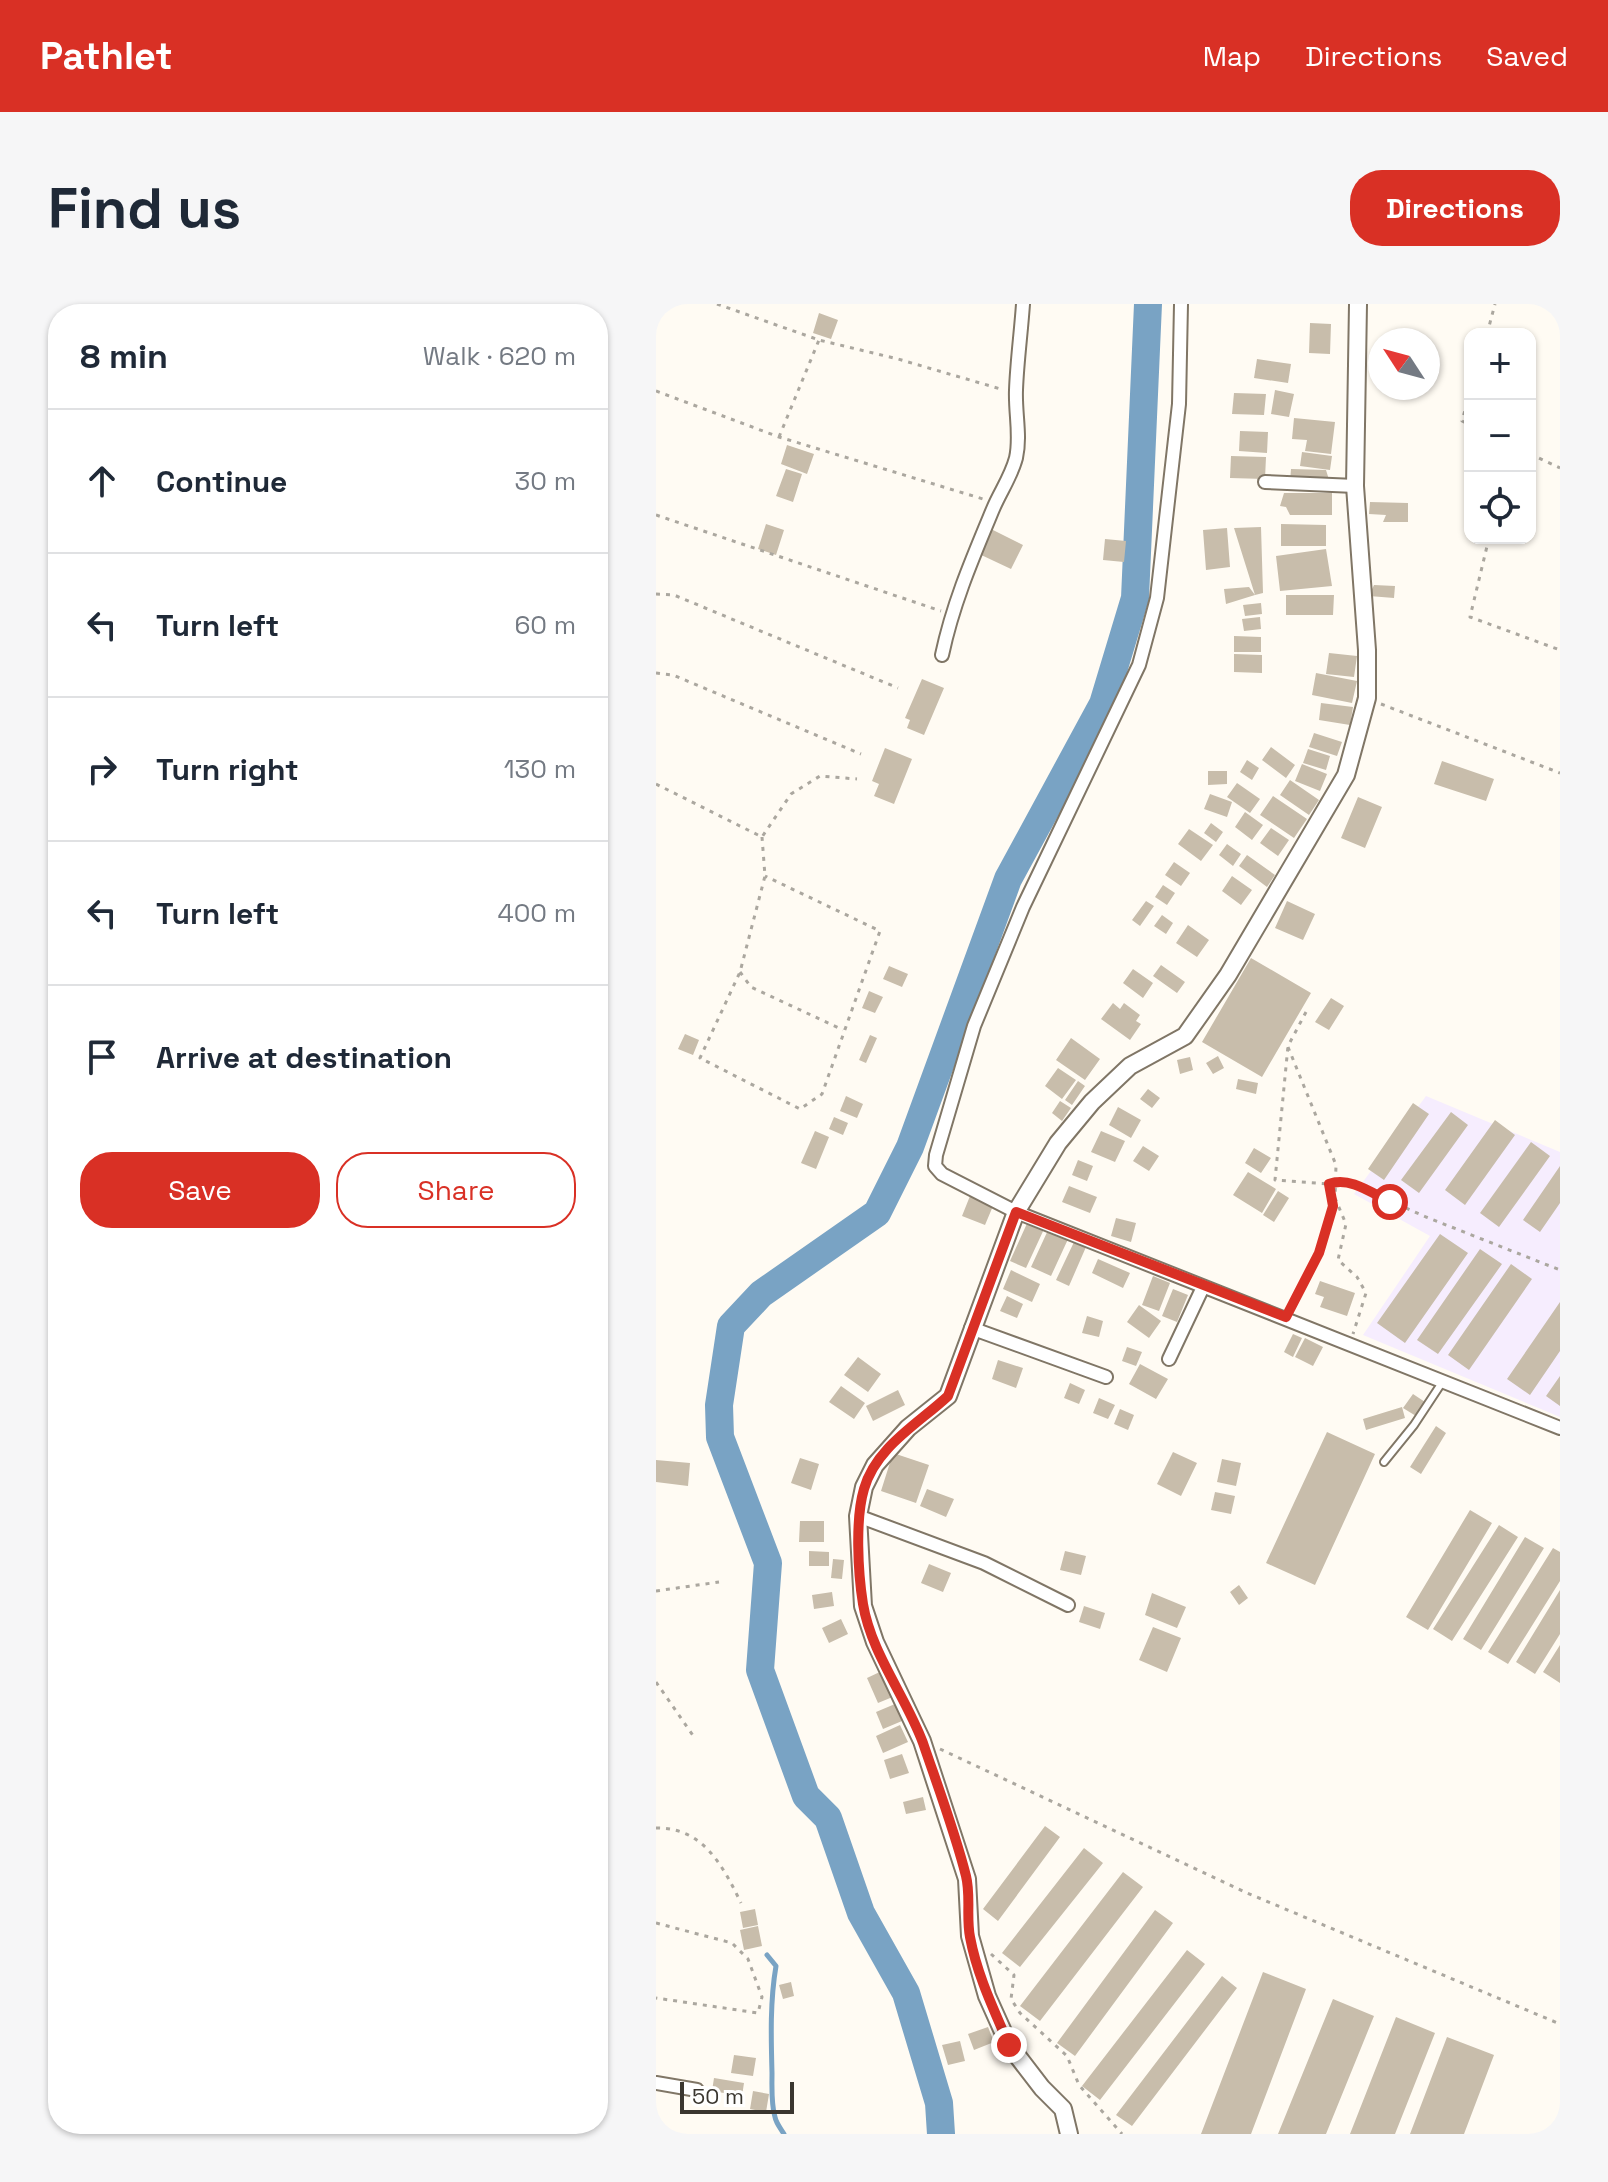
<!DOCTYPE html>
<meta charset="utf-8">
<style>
:root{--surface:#fff;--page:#f6f6f7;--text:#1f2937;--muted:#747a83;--line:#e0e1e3;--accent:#d93025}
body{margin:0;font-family:"Space Grotesk",sans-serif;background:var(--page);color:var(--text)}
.controls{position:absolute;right:24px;top:24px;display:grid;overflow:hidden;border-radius:16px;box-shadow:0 2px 6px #0004}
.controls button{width:72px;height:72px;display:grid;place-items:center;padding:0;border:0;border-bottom:2px solid var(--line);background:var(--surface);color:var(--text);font:40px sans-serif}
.compass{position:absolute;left:712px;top:24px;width:72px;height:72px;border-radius:50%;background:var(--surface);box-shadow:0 2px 6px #0004;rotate:306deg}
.scale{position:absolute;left:24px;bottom:20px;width:114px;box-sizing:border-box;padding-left:8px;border:4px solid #3a362f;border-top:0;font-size:22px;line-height:28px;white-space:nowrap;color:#3a362f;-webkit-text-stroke:6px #fff;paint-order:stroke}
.stop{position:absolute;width:24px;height:24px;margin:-18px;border:6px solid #d93025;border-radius:50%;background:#fff}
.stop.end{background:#d93025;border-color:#fff;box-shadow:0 2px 8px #0008}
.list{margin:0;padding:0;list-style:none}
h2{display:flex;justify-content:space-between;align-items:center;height:104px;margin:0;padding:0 32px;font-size:34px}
h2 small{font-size:26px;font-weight:400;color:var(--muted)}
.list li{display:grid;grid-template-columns:52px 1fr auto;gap:24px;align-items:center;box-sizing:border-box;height:144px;padding:0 32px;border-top:2px solid var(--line)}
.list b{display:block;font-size:30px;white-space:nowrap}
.list em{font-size:26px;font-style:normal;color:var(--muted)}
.actions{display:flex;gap:16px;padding:24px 32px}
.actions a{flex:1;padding:18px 0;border:2px solid var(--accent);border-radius:32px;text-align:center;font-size:28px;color:var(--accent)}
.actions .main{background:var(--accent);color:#fff}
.icon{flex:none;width:44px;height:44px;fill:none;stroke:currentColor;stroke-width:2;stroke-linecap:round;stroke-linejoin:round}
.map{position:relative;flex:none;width:904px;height:1830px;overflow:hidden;border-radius:32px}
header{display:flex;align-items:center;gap:48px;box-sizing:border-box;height:112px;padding:0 40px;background:var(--accent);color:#fff}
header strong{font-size:38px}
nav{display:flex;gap:44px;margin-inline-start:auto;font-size:28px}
.intro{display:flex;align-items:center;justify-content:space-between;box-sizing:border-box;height:192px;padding:0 48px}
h1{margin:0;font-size:56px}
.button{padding:20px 36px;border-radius:32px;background:var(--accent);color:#fff;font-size:28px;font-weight:700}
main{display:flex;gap:48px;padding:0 48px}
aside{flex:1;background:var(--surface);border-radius:32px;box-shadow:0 2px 6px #0004}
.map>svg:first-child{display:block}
</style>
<header>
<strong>Pathlet</strong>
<nav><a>Map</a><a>Directions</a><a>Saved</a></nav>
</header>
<div class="intro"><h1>Find us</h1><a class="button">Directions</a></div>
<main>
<aside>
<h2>8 min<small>Walk · 620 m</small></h2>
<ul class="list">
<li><svg class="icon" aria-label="ahead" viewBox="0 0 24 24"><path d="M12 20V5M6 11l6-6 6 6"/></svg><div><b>Continue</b></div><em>30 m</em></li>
<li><svg class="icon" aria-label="left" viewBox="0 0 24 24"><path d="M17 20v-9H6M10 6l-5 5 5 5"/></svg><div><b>Turn left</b></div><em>60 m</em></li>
<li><svg class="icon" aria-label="right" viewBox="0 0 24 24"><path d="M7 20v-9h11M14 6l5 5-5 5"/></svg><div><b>Turn right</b></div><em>130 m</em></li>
<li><svg class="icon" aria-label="left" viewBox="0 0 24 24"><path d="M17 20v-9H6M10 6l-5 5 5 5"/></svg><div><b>Turn left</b></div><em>400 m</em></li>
<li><svg class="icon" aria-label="arrive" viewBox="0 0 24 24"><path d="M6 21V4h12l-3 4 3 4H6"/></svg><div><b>Arrive at destination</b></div></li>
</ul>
<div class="actions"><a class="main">Save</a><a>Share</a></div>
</aside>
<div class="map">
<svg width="904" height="1830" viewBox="0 0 904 1830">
<rect width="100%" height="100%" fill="#fffbf3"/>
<path fill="#f6edfe" d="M770 792 904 848V1113L707 1031 774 932 698 890Z"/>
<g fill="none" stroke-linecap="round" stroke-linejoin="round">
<path stroke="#79a3c4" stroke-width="5" d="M111 1651 120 1662C114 1697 115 1733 116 1769 116 1783 115 1800 119 1813 120 1819 125 1825 128 1830"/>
<path stroke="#79a3c4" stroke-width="28" d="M285 1830 283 1799 250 1689 205 1609 172 1514 150 1492 104 1366 112 1259 64 1133 63 1101 75 1022 105 990 221 909 254 843 352 575 447 400 479 294 492 0"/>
</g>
<path fill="#c8bdab" d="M163 9 182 16 175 35 157 29Z
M654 19 675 20 674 50 653 49Z
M601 55 635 60 632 79 598 74Z
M619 86 638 90 633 113 615 110Z
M578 89 610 90 608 111 576 110Z
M638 114 679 118 675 150 649 147 651 136 636 135Z
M584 127 612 128 611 149 583 147Z
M131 141 158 150 151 170 125 160Z
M646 148 676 152 674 166 644 162Z
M575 152 610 153 609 175 574 174Z
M130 165 146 170 137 198 120 192Z
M635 165 670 166 674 179 634 178Z
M628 189H676V211H634L630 203 624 202Z
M714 198 752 199V218H727L730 211 713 210Z
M110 220 128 226 120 251 102 245Z
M625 220 670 221V242H625Z
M605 223 607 289 599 291 578 224Z
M333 224 367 241 355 265 321 249Z
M571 224 574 263 550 266 547 226Z
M449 235 470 237 468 258 447 256Z
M670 245 676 282 624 287 620 252Z
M718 281 739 282 738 294 713 292Z
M593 283 599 291 570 300 568 285Z
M630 291H678L677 311H630Z
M605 299 606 310 589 312 587 301Z
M604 313 605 325 588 327 586 315Z
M578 332 605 333V348H578Z
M673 349 701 352 698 373 670 370Z
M578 350 606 351V369L578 368Z
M660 369 701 377 696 399 656 391Z
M266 375 288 384 268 431 251 424 254 416 249 414Z
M665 399 697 403 694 421 663 416Z
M658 429 686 438 681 452 653 443Z
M615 443 639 461 630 474 606 456Z
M229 444 256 455 238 500 218 492 223 480 216 477Z
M652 445 674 452 670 466 647 459Z
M591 456 603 464 596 476 584 468Z
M786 457 838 475 830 497 778 480Z
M646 460 671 470 664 487 639 477Z
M552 467H571V480L552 481Z
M634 476 663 496 653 511 624 491Z
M581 479 604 495 594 509 571 493Z
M554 490 576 498 571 513 548 505Z
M617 492 651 515 638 534 604 511Z
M702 493 726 503 709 544 685 534Z
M589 508 607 521 596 536 579 523Z
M555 519 567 528 560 538 548 529Z
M615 524 633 536 622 552 604 539Z
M533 525 557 541 545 557 522 540Z
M571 540 585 550 577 562 563 551Z
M591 551 619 571 611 583 583 562Z
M518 558 534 569 525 582 509 571Z
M576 572 596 586 585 601 566 587Z
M507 581 519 589 511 601 499 593Z
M490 597 498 602 484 622 476 616Z
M631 597 659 610 647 636 619 624Z
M506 611 517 619 510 630 498 622Z
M532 621 553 636 541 653 520 639Z
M595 654 655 689 606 773 546 738Z
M505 661 529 678 521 689 497 672Z
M233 662 252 670 246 683 227 675Z
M477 665 497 679 487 694 467 679Z
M213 687 227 693 219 709 206 704Z
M675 694 688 702 673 726 659 718Z
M457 699 464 705 468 699 484 711 480 717 485 720 474 736 445 715Z
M29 730 43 736 37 751 22 745Z
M214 731 221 734 210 759 203 756Z
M415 734 444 755 429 776 400 756Z
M562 752 568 764 557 770 550 759Z
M534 753 537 766 524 770 521 756Z
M402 764 420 776 406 795 389 782Z
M582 775 602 779 600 790 580 785Z
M422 777 429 782 416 801 409 796Z
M492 785 504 794 496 804 484 795Z
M190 792 207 800 201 814 184 807Z
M404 797 415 804 406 817 396 809Z
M757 799 773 810 728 876 712 865Z
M462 803 485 816 475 834 453 821Z
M795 808 812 821 763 889 745 876Z
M178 813 192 819 187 831 173 825Z
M839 816 859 831 809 901 789 886Z
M159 827 173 833 160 865 145 859Z
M445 827 469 837 459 858 435 848Z
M875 838 894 852 843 923 824 909Z
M487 842 503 852 493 867 477 857Z
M598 844 615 854 605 869 589 859Z
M422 856 437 862 431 877 416 871Z
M904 862V899L884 928 867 916Z
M592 868 620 885 606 909 577 891Z
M413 882 441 893 434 909 406 898Z
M622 887 633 894 618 918 607 911Z
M314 892 337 902 329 921 306 912Z
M460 914 480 919 475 938 455 932Z
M373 915 389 923 370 964 354 957Z
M393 924 413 933 395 972 375 963Z
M784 930 812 949 749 1039 721 1019Z
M418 938 430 943 413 982 400 976Z
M824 945 846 960 782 1050 761 1036Z
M442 955 474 969 467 984 436 969Z
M855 960 876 975 813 1066 792 1051Z
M355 966 384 980 376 998 347 985Z
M497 972 514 979 503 1007 486 1001Z
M664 977 699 989 691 1012 664 1003 668 993 659 990Z
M517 985 532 991 521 1018 506 1012Z
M351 992 367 1000 361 1014 344 1007Z
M904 998V1047L874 1091 851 1075Z
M483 1001 505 1017 493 1034 471 1018Z
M431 1012 447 1017 443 1033 426 1029Z
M637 1030 646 1034 637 1053 628 1048Z
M649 1034 667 1043 657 1062 639 1053Z
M471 1043 486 1048 480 1062 466 1057Z
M202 1053 225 1070 212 1088 188 1071Z
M342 1056 367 1064 360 1084 336 1075Z
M484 1060 512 1075 500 1095 473 1080Z
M904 1072V1102L890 1092Z
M414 1079 429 1086 423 1100 408 1094Z
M185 1082 209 1099 198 1115 173 1098Z
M242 1086 249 1101 217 1117 210 1102Z
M757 1090 769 1098 760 1112 747 1104Z
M443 1094 459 1101 452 1115 437 1109Z
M746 1103 749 1114 710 1126 707 1115Z
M464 1105 478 1111 472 1126 458 1120Z
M780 1122 790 1129 765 1170 754 1163Z
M671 1128 719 1150 659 1281 610 1259Z
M517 1148 541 1159 525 1192 501 1180Z
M237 1149 273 1161 260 1199 225 1187Z
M144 1154 163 1160 155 1186 135 1179Z
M566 1155 585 1159 580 1182 561 1178Z
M0 1156 34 1159 32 1182 0 1178Z
M271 1185 298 1195 290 1213 264 1202Z
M559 1188 579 1192 575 1210 555 1206Z
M814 1206 836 1219 772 1326 750 1313Z
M144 1217H168V1238H143Z
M843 1221 862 1233 796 1337 777 1325Z
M869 1233 888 1244 825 1346 807 1335Z
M897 1244 904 1248V1277L852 1360 832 1348Z
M153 1247 173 1248V1262H153Z
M409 1247 430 1252 425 1271 404 1266Z
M177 1255 188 1256 186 1275 175 1274Z
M273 1260 295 1269 287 1288 265 1279Z
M583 1281 592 1294 583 1301 574 1288Z
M904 1286V1330L879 1370 860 1358Z
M176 1288 178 1302 158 1305 156 1291Z
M496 1289 530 1303 521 1324 489 1311Z
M428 1302 449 1309 444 1325 423 1318Z
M185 1315 192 1330 173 1339 166 1324Z
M497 1323 525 1334 511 1368 483 1356Z
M904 1341V1379L887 1368Z
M228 1366 239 1392 222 1399 211 1374Z
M239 1400 246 1417 227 1425 220 1408Z
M244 1421 252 1438 227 1449 220 1432Z
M246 1450 253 1469 234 1475 228 1456Z
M267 1493 270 1506 250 1510 247 1498Z
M389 1522 404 1533 342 1617 327 1605Z
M428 1544 447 1559 364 1663 346 1649Z
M467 1568 487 1583 384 1717 364 1702Z
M99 1605 102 1621 87 1624 84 1608Z
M499 1606 517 1619 419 1752 401 1739Z
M102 1622 106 1642 88 1646 84 1626Z
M531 1646 549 1660 444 1796 426 1782Z
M607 1668 650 1685 595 1830H545Z
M566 1672 581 1684 476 1822 460 1811Z
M135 1678 138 1692 127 1695 123 1681Z
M677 1695 718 1712 670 1830H622Z
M740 1713 779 1729 739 1830H694Z
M332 1723 338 1738 318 1746 312 1730Z
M791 1733 838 1751 808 1830H754Z
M304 1737 309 1757 292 1761 286 1741Z
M78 1751 100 1754 97 1772 75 1769Z
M58 1774 88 1779 86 1792 56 1787Z
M97 1787 113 1790 110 1808 94 1805Z"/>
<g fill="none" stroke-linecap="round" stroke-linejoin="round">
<defs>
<path id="service" d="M728 1158 758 1121 787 1077"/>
<path id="minor" d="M525 0 523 100 501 294 483 361 367 603 318 722 280 851 279 862 286 870 360 908 904 1124
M609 178 699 182
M286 351C297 299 317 253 337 205 344 188 355 173 360 154 365 132 359 109 360 86 361 58 365 29 367 0
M315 1024 450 1073
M513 1055 547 983
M202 1212 328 1259 412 1301
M0 1779 41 1786"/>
<path id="tertiary" d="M413 1830 407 1805 386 1784 353 1741 331 1692 314 1632 311 1575 266 1437 219 1338 207 1302 202 1212 208 1183 219 1161 252 1124 292 1092 360 908 402 839 436 798 474 762 529 732 572 671 690 471 711 394V346L699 182 702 0"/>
</defs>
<use href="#service" stroke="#807666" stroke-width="10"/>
<use href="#minor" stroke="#807666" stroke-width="16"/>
<use href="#tertiary" stroke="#807666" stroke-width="20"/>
<path stroke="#aba79f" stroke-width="3" stroke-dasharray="4 6" stroke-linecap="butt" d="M61 0 163 36 242 55 348 86
M831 30 839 0
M0 87 123 133 327 195
M814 88 806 117 814 121
M123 133 163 36
M874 150 904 164
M0 211 285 307
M833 234 814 313 904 346
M0 290 18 291 242 384
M0 369 17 371 205 450
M725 400 904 469
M0 480 106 533 135 490 164 472 201 475
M106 533 109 572 84 668 44 754 144 805 166 790 224 627 109 572
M84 668 95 683 187 726
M650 708 632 742 619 876 673 880 681 877 699 881 770 913 904 966
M632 743 680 861 679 894 690 920 682 956 701 973 710 989 697 1030
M635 1003 663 949 677 902 673 880
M0 1287 63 1278
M0 1378 38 1433
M284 1445 591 1589 904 1720
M0 1524C47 1523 67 1562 85 1599
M0 1619 76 1639 92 1655 106 1693 102 1709 0 1694
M335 1650 358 1671 355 1695 364 1709 411 1752 423 1781 466 1830"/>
<use href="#service" stroke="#fff" stroke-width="6"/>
<use href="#minor" stroke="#fff" stroke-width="12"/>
<use href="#tertiary" stroke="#fff" stroke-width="16"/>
</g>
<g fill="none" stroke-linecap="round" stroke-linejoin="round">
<path stroke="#d93025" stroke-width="10" d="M353 1741C338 1706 321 1671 314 1633 310 1613 315 1592 310 1572 299 1528 282 1483 267 1439 250 1393 215 1349 207 1300 202 1269 199 1215 208 1185 220 1143 262 1120 292 1092L360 908 630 1013 663 949 677 902 673 880C693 872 716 889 734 898"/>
</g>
</svg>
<div class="controls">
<button>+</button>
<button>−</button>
<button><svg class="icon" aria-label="locate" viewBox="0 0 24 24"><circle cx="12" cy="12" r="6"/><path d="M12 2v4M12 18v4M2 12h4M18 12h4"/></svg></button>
</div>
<svg class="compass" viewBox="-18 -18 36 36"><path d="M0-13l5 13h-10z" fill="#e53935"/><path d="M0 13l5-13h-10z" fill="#747a83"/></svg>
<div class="scale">50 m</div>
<div class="stop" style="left:734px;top:898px"></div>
<div class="stop end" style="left:353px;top:1741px"></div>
</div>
</main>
